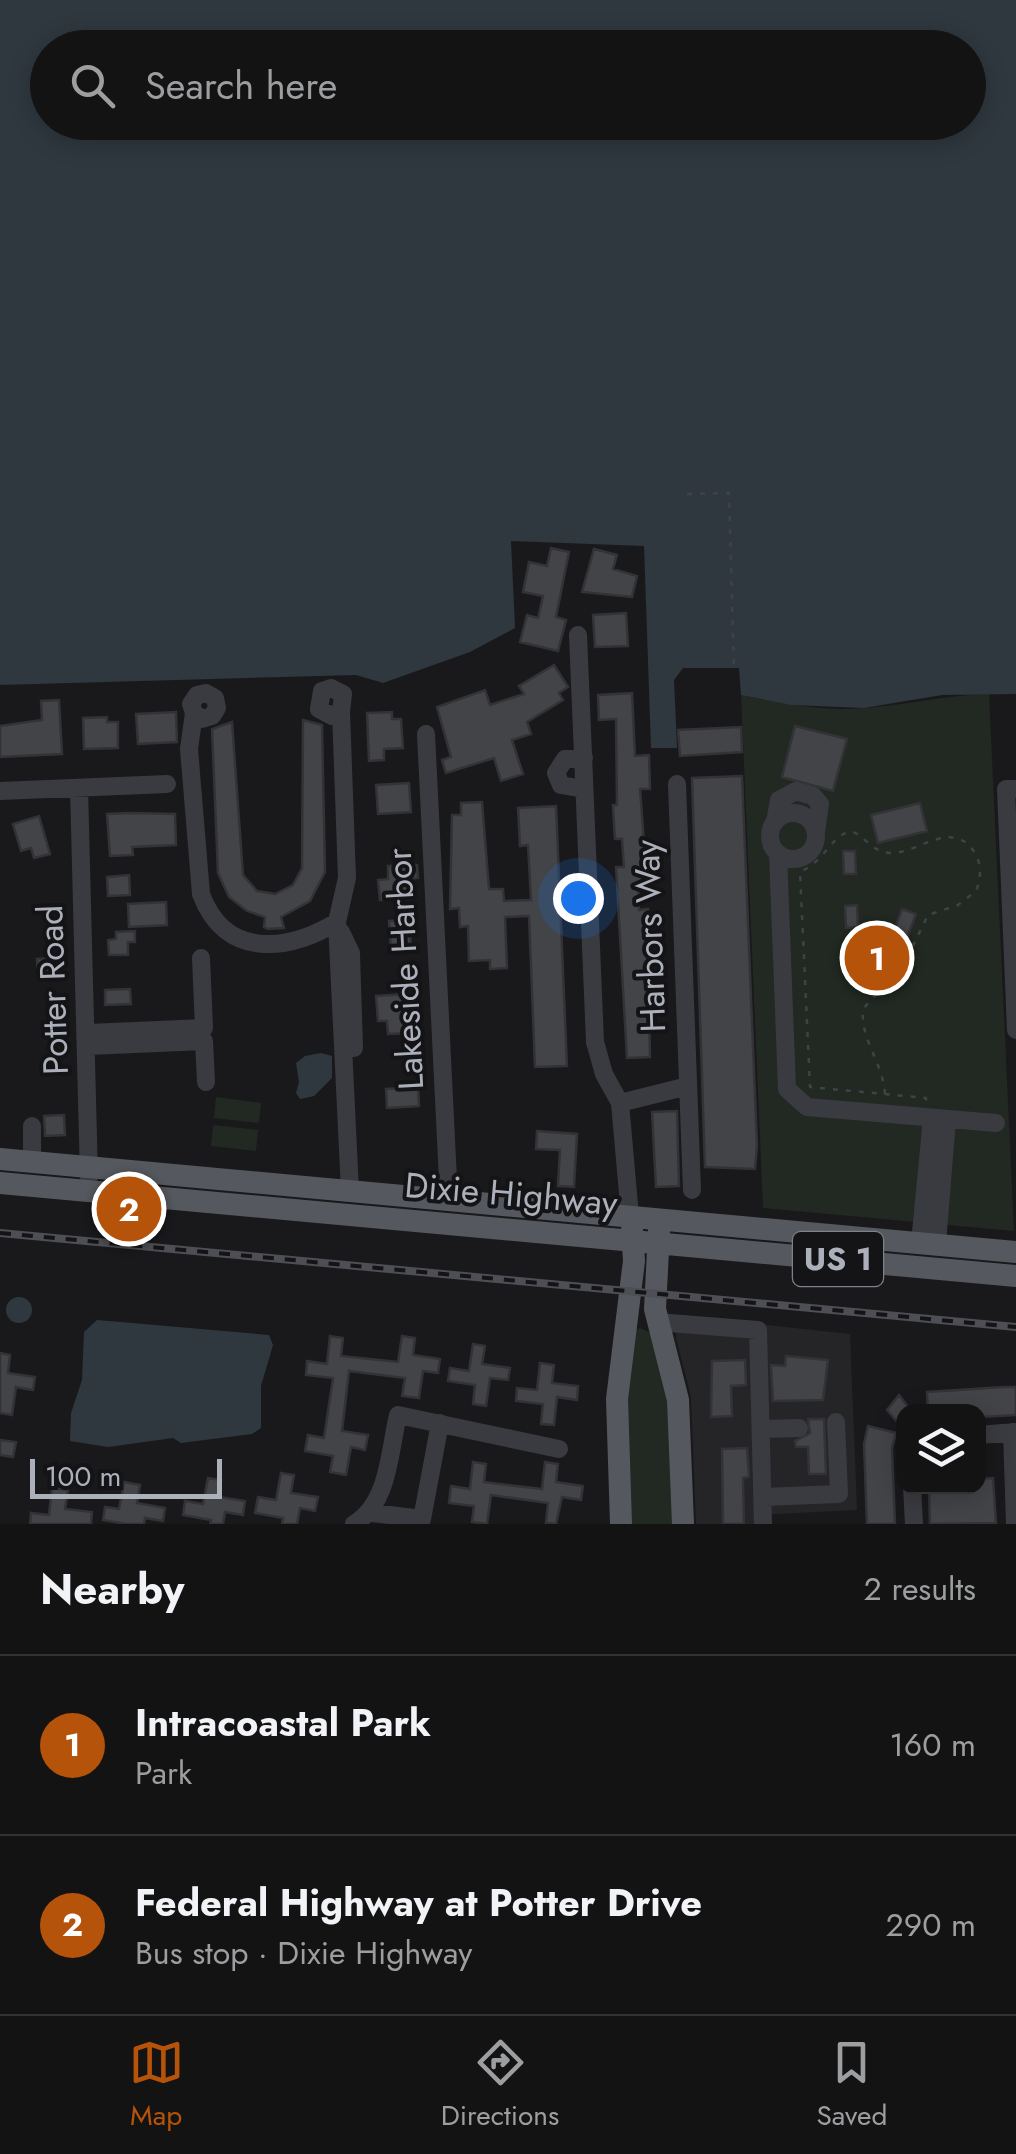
<!DOCTYPE html>
<meta charset="utf-8">
<style>
:root{--surface:#131314;--page:#1c1c1d;--text:#f1f3f6;--muted:#9d9ea0;--line:#323234;--accent:#b45309}
body{margin:0;font-family:Jost,sans-serif;background:var(--page);color:var(--text)}
.controls{position:absolute;right:30px;bottom:30px;display:grid;overflow:hidden;border-radius:20px;box-shadow:0 5px 25px #0003}
.controls button{width:90px;height:90px;display:grid;place-items:center;padding:0;border:0;border-bottom:2px solid var(--line);background:var(--surface);color:var(--text);font:50px sans-serif}
.scale{position:absolute;left:30px;bottom:25px;width:192px;box-sizing:border-box;padding-left:10px;border:5px solid #acb0ba;border-top:0;font-size:28px;line-height:35px;white-space:nowrap;color:#acb0ba;-webkit-text-stroke:8px #141416;paint-order:stroke}
.you{position:absolute;left:578px;top:898px;width:35px;height:35px;margin:-25px;border:8px solid #fff;border-radius:50%;background:#1a73e8;box-shadow:0 0 0 15px #1a73e833}
.badge{display:grid;place-items:center;width:65px;height:65px;border-radius:50%;background:var(--accent);color:#fff;font-size:32px;font-weight:700}
.pin{position:absolute;translate:-50% -50%;border:5px solid #fff;box-shadow:0 2px 10px #0006}
.list{margin:0;padding:0;list-style:none}
h2{display:flex;justify-content:space-between;align-items:center;height:130px;margin:0;padding:0 40px;font-size:42px}
h2 small{font-size:32px;font-weight:400;color:var(--muted)}
.list li{display:grid;grid-template-columns:65px 1fr auto;gap:30px;align-items:center;box-sizing:border-box;height:180px;padding:0 40px;border-top:2px solid var(--line)}
.list b{display:block;font-size:38px;white-space:nowrap}
.list p{margin:0;font-size:32px;white-space:nowrap;color:var(--muted)}
.list em{font-size:32px;font-style:normal;color:var(--muted)}
.icon{flex:none;width:55px;height:55px;fill:none;stroke:currentColor;stroke-width:2;stroke-linecap:round;stroke-linejoin:round}
.map{position:relative;flex:none;width:1016px;height:1524px;overflow:hidden}
.search{position:absolute;background:var(--surface);box-shadow:0 5px 25px #0003;left:30px;right:30px;top:30px;height:110px;display:flex;align-items:center;gap:25px;box-sizing:border-box;padding:0 35px;border-radius:55px;color:var(--muted);font-size:38px}
.sheet{height:490px;background:var(--surface)}
nav{display:flex;justify-content:space-around;align-items:center;box-sizing:border-box;height:140px;border-top:2px solid var(--line);background:var(--surface);font-size:28px;color:var(--muted)}
nav a{display:grid;justify-items:center;gap:5px}
nav .on{color:var(--accent)}
.map>svg:first-child{display:block}
</style>
<div class="map">
<svg width="1016" height="1524" viewBox="0 0 1016 1524">
<rect width="100%" height="100%" fill="#19191b"/>
<path fill="#252528" d="M676 1315 850 1334 857 1510 756 1515 755 1524H696L691 1397 676 1338Z"/>
<path fill="#212922" d="M989 694 1014 1231 763 1208 741 695C781 703 824 712 865 708 907 705 947 695 989 694Z
M216 1097 261 1103 259 1123 214 1118Z
M213 1125 258 1130 256 1151 211 1146Z
M640 1328 651 1333 669 1393 676 1524H625L621 1418 635 1330Z"/>
<path fill="#2f383f" fill-rule="evenodd" d="M0 0H1016V694L942 695 864 708 791 705 741 695 739 668H683L674 680 677 748H651L644 546 511 541 515 628 470 652 383 683 356 675 0 685ZM48 48H968V122H48Z
M321 1053 332 1056V1078L314 1096 300 1099 296 1093 299 1082 296 1063 305 1056Z
M6 1310a13 13 0 1 1 26 0a13 13 0 1 1-26 0Z
M97 1320 269 1335 273 1345 261 1386V1428L252 1434 181 1443 173 1438 108 1447 70 1441 71 1413 82 1380 84 1332Z"/>
<path fill="#434448" stroke="#333337" stroke-width="2.5" d="M551 548 569 552 556 617 566 620 558 651 520 642 527 615 538 618 543 596 523 592 529 562 547 566Z
M594 549 617 555 613 569 637 576 632 597 582 592Z
M626 613 628 646 595 647 593 615Z
M554 665 568 687 559 693 563 700 527 722 531 734 512 740 523 774 501 781 494 758 446 773 442 760 451 757 437 707 485 690 490 705 524 694 519 686Z
M632 693 635 756 649 755 650 789H640L647 882 638 883 639 910 648 909 654 1015H649L650 1057 627 1058 616 867H624L622 839H615L613 805H617L616 719 599 720 598 695Z
M59 700 62 754 0 757V726L42 720 41 701Z
M176 712 177 742 138 744 136 714Z
M392 712V719H401L403 748 384 749V760L369 761 367 713Z
M107 717V722H118V748L84 749 83 718Z
M303 720 322 725 325 872 310 901 281 917 284 928 268 929 264 927 265 917 247 911 229 897 218 873 212 729 232 722 243 875 257 891 275 894 293 885 302 868Z
M795 726 847 739 833 791 782 777Z
M741 727 742 752 680 756 678 730Z
M742 776 757 1145 755 1169 705 1167 692 778Z
M409 783 411 812 378 814 376 785Z
M482 802 489 889H503L504 901 531 900 528 845 520 846 518 808 556 806 567 1066 535 1067 529 916 505 917 507 968 490 969V960L469 961 468 926 460 927 459 908 450 909 452 815H461V803Z
M920 803 927 831 878 843 871 815Z
M130 813 175 814 176 845 132 847 133 855 110 856 107 814Z
M39 816 50 854 34 858 31 848 21 851 13 824Z
M843 851H855L856 874H844Z
M417 865 418 878 408 879 409 899 380 900 378 880 388 879V866Z
M129 875 130 895 108 896 107 877Z
M166 902 167 925 129 927 128 904Z
M857 905 858 927 846 928 845 906Z
M902 909 916 914 906 941 892 936Z
M409 920 411 948 391 949 389 921Z
M135 931V942H128V955H109L108 940 116 939V932Z
M859 942 880 954 872 967 851 955Z
M57 958 58 979 38 980 37 959Z
M130 989 131 1004 105 1005V990Z
M407 994 409 1033 388 1034 387 1021H378L376 996Z
M418 1087 419 1106 387 1108 386 1089Z
M677 1111 679 1186 656 1187 652 1112Z
M64 1115 65 1135 45 1136 44 1116Z
M537 1131 577 1134 574 1187 558 1186 560 1150 536 1149Z
M330 1336 343 1338 341 1356 398 1362 402 1336 415 1338 413 1355 440 1359 438 1373 423 1371 419 1398 402 1396 405 1378 349 1371 342 1431 368 1435 365 1450 351 1447 346 1475 330 1472 333 1456 305 1451 308 1435 324 1438 333 1378 306 1375 307 1361 327 1364Z
M473 1344 485 1346 482 1364 510 1368 508 1380 490 1378 486 1406 473 1404 475 1385 448 1381 450 1368 469 1371Z
M0 1353 10 1355 8 1373 35 1377 33 1390 16 1387 12 1415 0 1413Z
M786 1356 828 1360 823 1400 773 1401 771 1365 785 1366Z
M745 1360 746 1385 731 1386 732 1416 711 1417 712 1361Z
M540 1363 554 1365 552 1383 578 1386 577 1400 557 1397 554 1425 541 1424 543 1404 516 1401 517 1388 537 1390Z
M1005 1387H1016V1415L981 1417 980 1412H928L927 1392Z
M899 1395 912 1412H904V1430L887 1410Z
M808 1419H824L826 1474H809L808 1447H796L795 1441 810 1433Z
M868 1426 896 1433 892 1448 895 1524H867L864 1444Z
M0 1440 16 1442 13 1457 0 1455Z
M747 1448 749 1477 743 1478 744 1524H723L722 1449Z
M473 1462 486 1464 484 1482 542 1489 545 1462 558 1464 556 1482 583 1486 581 1500 562 1497 556 1524 546 1523 548 1503 491 1495 487 1524 472 1522 474 1506 449 1503 451 1486 470 1489Z
M281 1473 294 1475 291 1493 318 1497 315 1511 300 1508 297 1524H282L283 1518 255 1513 258 1497 276 1500Z
M208 1478 221 1480 219 1497 245 1501 243 1515 225 1512 223 1524H210L211 1520 183 1515 185 1501 203 1504Z
M993 1478 996 1523 930 1524 929 1486H978V1479Z
M124 1482 140 1485 137 1503 165 1508 163 1521 145 1518 144 1524H126L103 1520 105 1507 119 1509Z
M52 1488 68 1490 65 1509 92 1512 91 1524H30L31 1513 49 1515Z"/>
<g fill="none" stroke-linecap="round" stroke-linejoin="round">
<path stroke="#404247" stroke-width="2.5" stroke-dasharray="5 8" stroke-linecap="butt" d="M687 494 729 493 734 671
M885 1094C883 1062 860 1040 863 1009L905 962 928 915 958 905 976 891C981 879 982 865 975 853 952 817 919 854 890 853 871 852 865 835 850 831 829 838 826 860 800 872L810 1087 926 1098V1102"/>
<path stroke="#3a3b40" stroke-width="18" d="M578 635 595 1042 604 1074 620 1103 630 1216
M341 712 343 694 331 688 322 691 319 709 332 716 341 712 347 878 337 922 350 1191
M194 713 191 704 197 695 206 693 215 698 217 708 212 716 202 719 194 713 189 749 201 894C225 959 287 952 337 922
M426 734 449 1200
M584 758 565 759 556 773 561 785 584 789
M677 784 692 1190
M79 788 89 1177
M1016 789H1006L1016 1030
M0 791 167 784
M770 836a23 23 0 1 1 46 0a23 23 0 1 1-46 0Z
M775 822 779 800 796 791 813 796 820 804 816 832
M778 853 787 1089 807 1107 996 1123
M341 932 351 953 354 1048
M88 1033 204 1028 201 958
M88 1046 204 1041 206 1082
M620 1103 688 1086
M32 1126V1162
M920 1243 932 1118
M937 1244 947 1119
M657 1322 758 1330 763 1524
M761 1429 799 1428
M1012 1432 1015 1524
M978 1435 1016 1432
M912 1486 914 1524
M763 1497 839 1494 836 1422
M373 1513 422 1519 440 1423
M354 1524C389 1503 389 1453 398 1415L559 1449"/>
<path stroke="#56585f" stroke-width="22" d="M0 1159 1016 1252
M0 1183 1016 1276
M659 1231 655 1309 678 1400 683 1524
M621 1524 617 1399 634 1261 632 1229"/>
<defs>
<path id="rail" d="M0 1233 1016 1327"/>
</defs>
<use href="#rail" stroke="#4d4f55" stroke-width="8"/>
<use href="#rail" stroke="#141416" stroke-width="4" stroke-dasharray="11" stroke-linecap="butt"/>
</g>
<g text-anchor="middle" dominant-baseline="central" stroke-width="8" stroke-linejoin="round" paint-order="stroke">
<rect fill="#141416" stroke="#7e8189" stroke-width="2.5" x="793" y="1232" width="90" height="54" rx="8"/>
<g font-size="32" font-weight="bold" fill="#acb0ba">
<text x="838" y="1259">US 1</text>
</g>
<g font-size="35" fill="#acb0ba" stroke="#141416">
<text transform="translate(650 936) rotate(-92)">Harbors Way</text>
<text transform="translate(405 969) rotate(-93)">Lakeside Harbor</text>
<text transform="translate(53 990) rotate(-92)">Potter Road</text>
<text transform="translate(511 1194) rotate(5)">Dixie Highway</text>
</g>
</g>
</svg>
<div class="controls">
<button><svg class="icon" aria-label="layers" viewBox="0 0 24 24"><path d="M12 4l9 5-9 5-9-5zM3 14l9 5 9-5"/></svg></button>
</div>
<div class="scale">100 m</div>
<div class="you"></div>
<div class="pin badge" style="left:877px;top:958px">1</div>
<div class="pin badge" style="left:129px;top:1209px">2</div>
<div class="search"><svg class="icon" aria-label="search" viewBox="0 0 24 24"><circle cx="10" cy="10" r="6"/><path d="M15 15l6 6"/></svg>Search here</div>
</div>
<section class="sheet">
<h2>Nearby<small>2 results</small></h2>
<ul class="list">
<li><span class="badge">1</span><div><b>Intracoastal Park</b><p>Park</p></div><em>160 m</em></li>
<li><span class="badge">2</span><div><b>Federal Highway at Potter Drive</b><p>Bus stop · Dixie Highway</p></div><em>290 m</em></li>
</ul>
</section>
<nav>
<a class="on"><svg class="icon" aria-label="map" viewBox="0 0 24 24"><path d="M3 6l6-2 6 2 6-2v14l-6 2-6-2-6 2zM9 4v14M15 6v14"/></svg>Map</a>
<a><svg class="icon" aria-label="directions" viewBox="0 0 24 24"><path d="M12 3l9 9-9 9-9-9zM9 14v-3h6M13 9l2 2-2 2"/></svg>Directions</a>
<a><svg class="icon" aria-label="saved" viewBox="0 0 24 24"><path d="M7 4h10v16l-5-4-5 4z"/></svg>Saved</a>
</nav>
